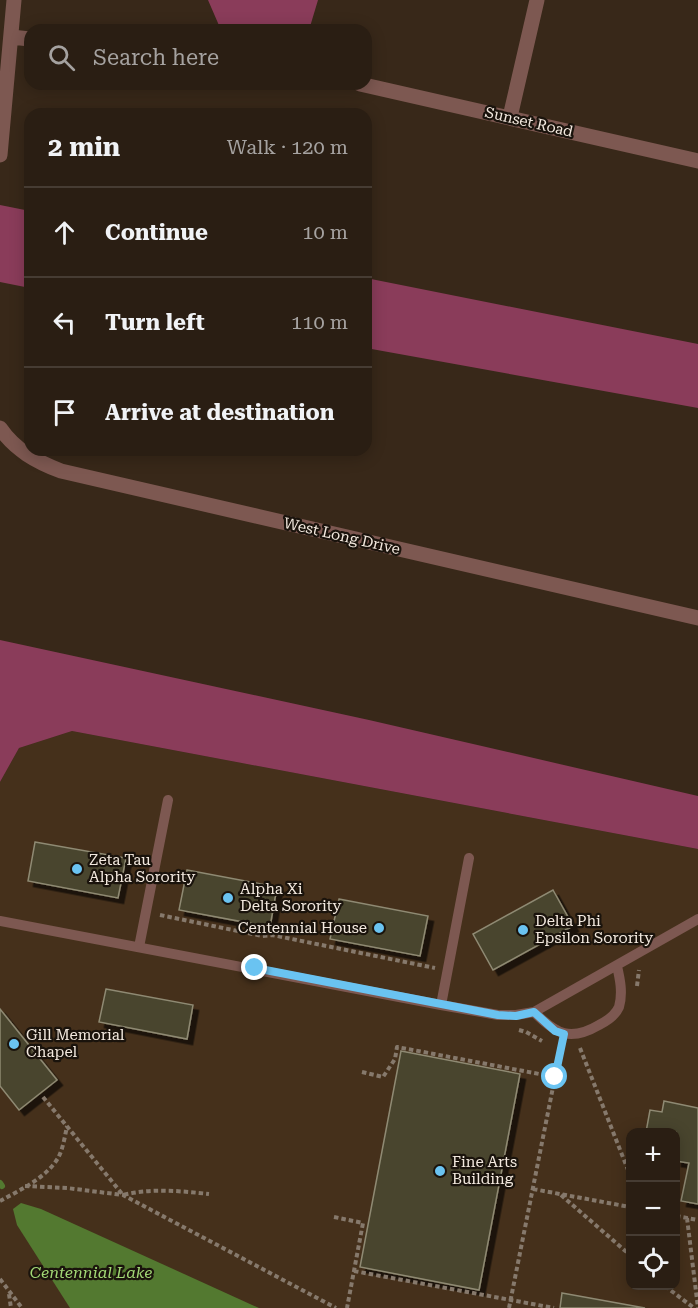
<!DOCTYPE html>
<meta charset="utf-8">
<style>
:root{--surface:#2a1e13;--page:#362b21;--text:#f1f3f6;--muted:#a5a2a0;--line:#463c33}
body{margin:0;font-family:"Roboto Serif",serif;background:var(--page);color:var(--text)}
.controls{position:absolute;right:18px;bottom:18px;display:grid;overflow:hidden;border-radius:12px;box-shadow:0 3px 15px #0003}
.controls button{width:54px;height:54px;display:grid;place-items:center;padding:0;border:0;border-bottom:2px solid var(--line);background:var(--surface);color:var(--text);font:30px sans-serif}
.stop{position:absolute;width:18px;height:18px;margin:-14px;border:4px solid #6ac3f1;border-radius:50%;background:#fff}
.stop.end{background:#6ac3f1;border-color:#fff;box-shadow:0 2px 6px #0008}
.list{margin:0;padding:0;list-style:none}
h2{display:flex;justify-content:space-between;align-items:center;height:78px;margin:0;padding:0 24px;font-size:26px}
h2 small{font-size:20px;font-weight:400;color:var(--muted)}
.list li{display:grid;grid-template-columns:39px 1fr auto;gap:18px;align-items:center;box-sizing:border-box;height:90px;padding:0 24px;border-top:2px solid var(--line)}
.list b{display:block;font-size:22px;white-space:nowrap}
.list em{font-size:20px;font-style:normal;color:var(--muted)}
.icon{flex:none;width:33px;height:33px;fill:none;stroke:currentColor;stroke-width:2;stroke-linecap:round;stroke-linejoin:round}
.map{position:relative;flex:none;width:698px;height:1308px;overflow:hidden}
.search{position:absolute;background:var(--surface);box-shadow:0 3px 15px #0003;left:24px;top:24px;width:348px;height:66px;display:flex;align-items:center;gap:15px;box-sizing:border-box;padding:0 21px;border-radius:18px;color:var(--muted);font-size:22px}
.panel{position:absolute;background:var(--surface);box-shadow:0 3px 15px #0003;left:24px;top:108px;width:348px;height:348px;border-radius:18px}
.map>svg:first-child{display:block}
</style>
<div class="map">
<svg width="698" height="1308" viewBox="0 0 698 1308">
<defs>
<filter id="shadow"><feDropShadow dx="5.5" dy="5.5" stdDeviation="0" flood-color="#0009"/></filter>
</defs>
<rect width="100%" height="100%" fill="#382819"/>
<path fill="#45301b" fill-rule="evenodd" d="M72 731 698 849V1308H0V782L19 748ZM630 1132H676V1286H630Z"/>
<path fill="#8a3c5a" d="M208 0H318L309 30H221Z
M0 205 30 211V288L0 282Z
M366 278 698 344V408L366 348Z
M0 640 369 720 698 796V849L72 731 19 748 0 782Z"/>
<path fill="#537930" d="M21 1203 41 1209 259 1308H70L17 1225 13 1209Z"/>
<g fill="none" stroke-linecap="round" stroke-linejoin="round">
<path stroke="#537930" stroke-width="6" d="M0 1183 2 1186"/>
</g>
<path fill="#49452f" stroke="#8f8a73" stroke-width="1.5" filter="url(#shadow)" d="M35 842 126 858 118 898 28 881Z
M187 870 277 887 270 927 179 910Z
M553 890 573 926 493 970 473 934Z
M339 899 428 916 420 956 330 939Z
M106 989 193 1005 187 1039 99 1022Z
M0 1009 57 1080 19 1110 0 1086Z
M401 1051 520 1074 479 1290 360 1267Z
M664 1101 698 1108V1204L681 1201 689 1163 676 1161V1132H646L650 1110 662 1112Z
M562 1293 645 1308H560Z"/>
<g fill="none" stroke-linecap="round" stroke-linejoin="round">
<path stroke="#86796c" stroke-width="4" stroke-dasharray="4.5 3" stroke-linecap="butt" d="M160 915 262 936 272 935 435 968
M637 986 639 970
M519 1030 526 1032 542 1041
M580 1048 630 1175
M362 1072 383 1077 395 1059 397 1047 555 1077
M43 1097 123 1195C151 1188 181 1191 209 1194
M25 1186 67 1188 123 1195 336 1308
M533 1189 630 1207
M561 1195 630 1255
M0 1201C20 1190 46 1178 58 1158 63 1149 65 1136 67 1126
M676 1216 698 1220
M334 1217 363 1223 347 1308
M687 1218 698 1308
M354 1271 554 1308
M0 1279 22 1308
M665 1286 694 1308
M9 1294 11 1308
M509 1308 561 1047"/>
<path stroke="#7d5851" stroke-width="10" d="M0 921 441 1005 498 1015H516L534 1012 698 919
M139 947 168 800
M441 1005 469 858
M534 1012C556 1034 570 1042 599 1025 607 1021 615 1016 619 1007 623 993 620 979 617 966"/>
<path stroke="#7d5851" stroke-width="15" d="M11 37 30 39
M360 84 698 161
M510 117 537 0
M0 155 14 0
M0 428C15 450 37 462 61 471L698 618"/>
</g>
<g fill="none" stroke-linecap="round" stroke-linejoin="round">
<path stroke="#6ac3f1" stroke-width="8" d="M255 968 498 1015 516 1016 534 1012 555 1031 564 1034 555 1077"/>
</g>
<g fill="#6ac3f1" stroke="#1a130c" stroke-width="2">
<circle cx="77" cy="869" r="6"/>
<circle cx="228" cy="898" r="6"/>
<circle cx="379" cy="928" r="6"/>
<circle cx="523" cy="930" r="6"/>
<circle cx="14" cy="1044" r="6"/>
<circle cx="440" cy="1171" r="6"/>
</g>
<g text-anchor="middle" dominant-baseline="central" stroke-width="4.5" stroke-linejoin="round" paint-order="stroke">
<g font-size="15" fill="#f3e9df" stroke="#1a130c">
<text transform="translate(529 122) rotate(13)">Sunset Road</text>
<text transform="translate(342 536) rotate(13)">West Long Drive</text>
</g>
<g font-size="15" fill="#f3e9df" stroke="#1a130c" text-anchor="start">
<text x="89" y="860">Zeta Tau<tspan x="89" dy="17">Alpha Sorority</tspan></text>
<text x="240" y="889">Alpha Xi<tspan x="240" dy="17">Delta Sorority</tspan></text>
<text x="535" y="921">Delta Phi<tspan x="535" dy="17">Epsilon Sorority</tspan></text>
<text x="367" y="928" text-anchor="end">Centennial House</text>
<text x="26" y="1035">Gill Memorial<tspan x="26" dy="17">Chapel</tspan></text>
<text x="452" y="1162">Fine Arts<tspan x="452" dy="17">Building</tspan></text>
</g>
<g font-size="16" font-style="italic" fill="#a2d875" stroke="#1a130c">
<text x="91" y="1272">Centennial Lake</text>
</g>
</g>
</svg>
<div class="controls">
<button>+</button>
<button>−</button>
<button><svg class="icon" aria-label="locate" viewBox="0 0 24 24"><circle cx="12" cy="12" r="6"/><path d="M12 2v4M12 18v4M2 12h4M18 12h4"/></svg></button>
</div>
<div class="stop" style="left:555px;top:1077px"></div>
<div class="stop end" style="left:255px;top:968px"></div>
<div class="search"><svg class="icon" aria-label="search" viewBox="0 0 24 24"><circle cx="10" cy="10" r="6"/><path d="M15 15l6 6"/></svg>Search here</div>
<section class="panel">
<h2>2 min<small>Walk · 120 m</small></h2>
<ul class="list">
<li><svg class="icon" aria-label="ahead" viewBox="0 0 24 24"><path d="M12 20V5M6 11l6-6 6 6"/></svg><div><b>Continue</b></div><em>10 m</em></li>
<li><svg class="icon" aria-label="left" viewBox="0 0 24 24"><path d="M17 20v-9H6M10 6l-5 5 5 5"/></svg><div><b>Turn left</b></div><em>110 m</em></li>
<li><svg class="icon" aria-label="arrive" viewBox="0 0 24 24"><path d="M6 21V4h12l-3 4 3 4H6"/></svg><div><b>Arrive at destination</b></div></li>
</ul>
</section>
</div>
